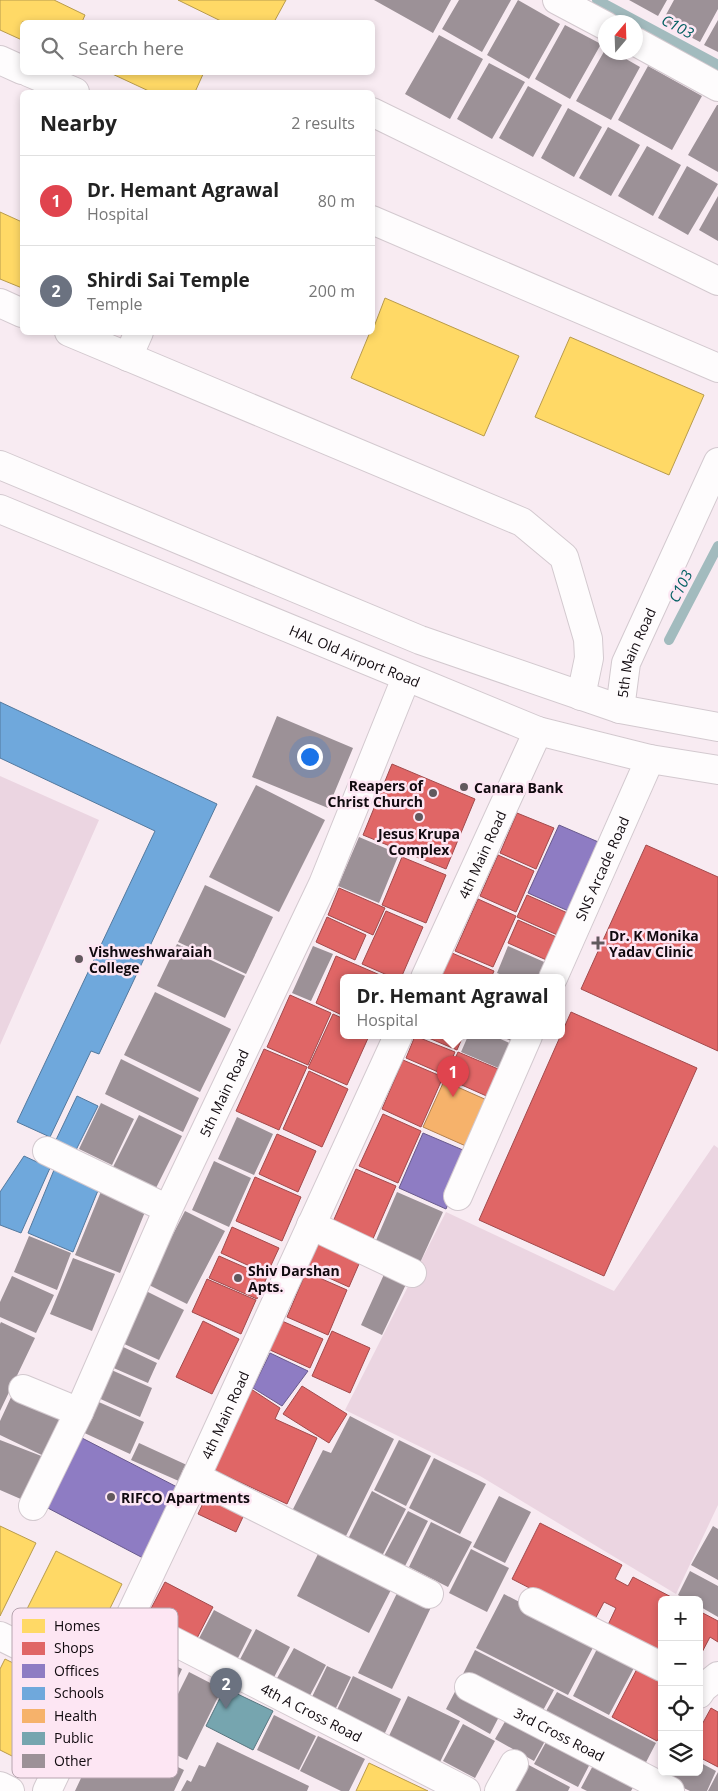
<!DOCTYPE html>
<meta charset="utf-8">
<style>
:root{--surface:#fff;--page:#f6f6f6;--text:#222;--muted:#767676;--line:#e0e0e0;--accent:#ea580c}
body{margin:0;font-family:"Open Sans",sans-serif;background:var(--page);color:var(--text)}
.controls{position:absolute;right:15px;bottom:15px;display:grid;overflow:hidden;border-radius:8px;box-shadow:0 2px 8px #0003}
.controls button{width:45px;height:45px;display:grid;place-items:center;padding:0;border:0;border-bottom:1px solid var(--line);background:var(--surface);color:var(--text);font:25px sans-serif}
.compass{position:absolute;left:598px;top:15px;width:45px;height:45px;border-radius:50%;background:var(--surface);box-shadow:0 2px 8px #0003;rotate:19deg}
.you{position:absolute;left:309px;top:756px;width:18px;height:18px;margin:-12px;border:4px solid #fff;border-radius:50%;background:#1a73e8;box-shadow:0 0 0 8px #1a73e833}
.badge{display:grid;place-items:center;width:32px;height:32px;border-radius:50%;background:var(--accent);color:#fff;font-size:16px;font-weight:700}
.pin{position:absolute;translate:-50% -41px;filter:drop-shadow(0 1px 2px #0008)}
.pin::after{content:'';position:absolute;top:26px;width:18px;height:15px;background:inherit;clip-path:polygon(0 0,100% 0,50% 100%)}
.popup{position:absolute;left:340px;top:974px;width:225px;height:65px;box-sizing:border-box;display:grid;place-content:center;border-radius:8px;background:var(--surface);filter:drop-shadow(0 1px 4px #0005);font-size:16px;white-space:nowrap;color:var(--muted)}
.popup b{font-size:19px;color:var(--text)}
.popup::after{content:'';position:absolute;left:50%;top:100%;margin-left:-10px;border:10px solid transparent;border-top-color:var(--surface)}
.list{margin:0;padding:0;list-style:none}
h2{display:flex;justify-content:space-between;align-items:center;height:65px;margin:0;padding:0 20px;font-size:21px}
h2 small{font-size:16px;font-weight:400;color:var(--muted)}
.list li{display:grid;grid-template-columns:32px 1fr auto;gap:15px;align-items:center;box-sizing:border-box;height:90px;padding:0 20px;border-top:1px solid var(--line)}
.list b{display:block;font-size:19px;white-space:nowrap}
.list p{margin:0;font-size:16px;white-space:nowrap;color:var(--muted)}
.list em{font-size:16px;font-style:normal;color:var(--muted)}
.icon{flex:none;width:28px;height:28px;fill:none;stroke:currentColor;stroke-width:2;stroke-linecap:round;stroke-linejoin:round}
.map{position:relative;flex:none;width:718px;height:1791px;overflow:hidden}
.search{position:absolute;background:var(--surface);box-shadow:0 2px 8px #0003;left:20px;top:20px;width:355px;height:55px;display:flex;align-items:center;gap:12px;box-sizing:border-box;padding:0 18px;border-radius:8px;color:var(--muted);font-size:19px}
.panel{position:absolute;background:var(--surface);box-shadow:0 2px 8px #0003;left:20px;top:90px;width:355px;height:245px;border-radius:8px}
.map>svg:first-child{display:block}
</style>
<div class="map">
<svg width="718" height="1791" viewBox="0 0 718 1791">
<rect width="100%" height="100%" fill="#f8ebf2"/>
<path fill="#ebd5e1" d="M0 776 99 820 0 1045Z
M714 1145 718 1148V1505L676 1594 480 1476 345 1410 446 1212 614 1291Z"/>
<path fill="#ffd966" stroke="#b89b4c" d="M0 0H54L85 15 82 22H22V40L0 30Z
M178 0H286L274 22H223Z
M108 72H204L195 92H151Z
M0 212 22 222V288L0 279Z
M385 298 519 356 484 436 351 378 370 332H372Z
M570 337 704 395 669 475 535 417Z
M0 1526 36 1543 0 1616Z
M56 1551 122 1584 85 1659 18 1627Z
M5 1659 72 1692 34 1767 0 1750V1669Z
M369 1763 428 1791H356Z"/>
<path fill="#e06666" stroke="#a24a4c" d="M392 764 475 799 446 869 363 835Z
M517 813 554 828 536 869 500 853Z
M646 845 718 877V1051L581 989Z
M498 855 534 871 516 912 480 896Z
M402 857 446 875 426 923 382 905Z
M339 888 385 908 373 935 328 915Z
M527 895 572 915 562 937 517 917Z
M478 899 516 916 493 967 455 951Z
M386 911 423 927 401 978H394L362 964Z
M327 917 366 935 355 960 316 942Z
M518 920 561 939 551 962 508 943Z
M452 953 494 971 491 978H441Z
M336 956 387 978H344V1016L316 1003Z
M290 995 331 1013 308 1065 267 1047Z
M571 1012 697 1068 604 1276 479 1220Z
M333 1014 344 1019V1036H369L347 1085 308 1068Z
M415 1036 455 1052 445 1075 406 1058Z
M424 1036H463L457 1050Z
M264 1049 307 1067 279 1130 236 1111Z
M458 1052 503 1071 491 1098 446 1078Z
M403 1060 443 1077 421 1127 382 1109Z
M309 1071 348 1089 322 1147 283 1129Z
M383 1114 421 1131 398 1183 359 1166Z
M277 1134 316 1151 298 1192 259 1174Z
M356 1169 396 1186 372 1241 332 1224Z
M255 1177 301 1197 282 1241 236 1221Z
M232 1227 279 1248 267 1274 221 1253Z
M321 1239 362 1257 349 1287 307 1268Z
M219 1256 267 1277 257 1299 209 1278Z
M306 1272 347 1290 328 1335 287 1317Z
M207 1279 256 1300 241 1334 192 1312Z
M203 1321 239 1339 212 1394 176 1377Z
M282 1321 323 1339 310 1368 270 1350Z
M332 1331 370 1348 350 1393 312 1376Z
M302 1386 347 1414 329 1443 283 1414Z
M251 1389 280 1408 275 1419 317 1438 287 1504 214 1470Z
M210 1488 248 1506 236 1532 198 1514Z
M540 1523 622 1565 615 1579 628 1586 633 1577 677 1600H662V1655L607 1627 616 1608 604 1602 594 1621 512 1579Z
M165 1582 213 1607 194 1644 146 1618Z
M699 1611 718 1621V1642L710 1637 699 1658Z
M639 1665 662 1677V1732L657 1741 612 1717Z
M711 1708 718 1712V1767L699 1757V1730Z"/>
<path fill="#8e7cc3" stroke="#685a8d" d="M559 825 603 844 573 913 528 893Z
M423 1133 470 1153 446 1209 399 1188Z
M270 1353 308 1371 282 1406 253 1388Z
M80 1437 179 1488 143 1558 44 1506Z"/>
<path fill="#6fa8dc" stroke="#53799e" d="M0 702 217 804 99 1054 91 1051 50 1137 17 1122 155 831 0 758Z
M77 1096 98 1106 75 1152 55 1142Z
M24 1156 50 1168 21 1233 0 1225V1192Z
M54 1170 99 1188 73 1252 28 1233Z"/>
<path fill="#f6b26b" stroke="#b1804f" d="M444 1081 489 1101 468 1147 423 1127Z"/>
<path fill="#76a5af" stroke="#58767f" d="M225 1688 273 1711 253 1750 206 1726Z"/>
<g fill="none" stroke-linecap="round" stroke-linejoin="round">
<path stroke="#a2bbbe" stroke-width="10" d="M597 0 718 65
M669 640 718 546"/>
</g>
<path fill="#9c9197" d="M374 0H451L433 33Z
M459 0H511L482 52 442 29Z
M518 0 560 24 529 79 487 55Z
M629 0H667L658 16Z
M674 0H718V9L700 42 662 22Z
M718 20V52L704 45Z
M565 25 601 44 570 99 535 79Z
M439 35 483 59 450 119 405 94Z
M606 48V52H614L640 67 611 120 576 101Z
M489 63 525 82 492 139 457 119Z
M648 66 702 96 672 150 618 120Z
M528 86 562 105 533 157 499 138Z
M717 105H718V172L688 155Z
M568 108 602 127 574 177 541 158Z
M608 127 640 145 611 196 579 178Z
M647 146 681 165 653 216 618 196Z
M687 166 718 184 688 235 658 218Z
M718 196V241L699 230Z
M277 716 353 748 328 808 252 777Z
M256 785 325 820 279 912 209 877Z
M359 837 399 854 379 903 338 886Z
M205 885 273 917 246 974 178 942Z
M177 944 245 976 225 1018 157 986Z
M313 946 333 954 311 1001 292 993Z
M508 946 551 965 545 978H509L497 973Z
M155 992 231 1029 200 1092 124 1055Z
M468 1036H494L514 1045 503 1070 461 1052Z
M500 1036H514L511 1041Z
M121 1059 199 1098 183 1132 105 1094Z
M101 1103 134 1119 112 1165 79 1149Z
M139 1115 182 1136 156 1188 113 1167Z
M237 1117 273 1134 254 1175 218 1159Z
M214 1161 251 1178 229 1227 192 1210Z
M102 1189 147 1207 120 1273 75 1255Z
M397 1192 443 1212 419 1265 374 1245Z
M185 1211 225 1231 187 1304 147 1284Z
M29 1236 71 1253 57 1290 14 1272Z
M73 1258 115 1274 92 1331 50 1314Z
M386 1270 408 1280 382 1335 361 1325Z
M12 1276 54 1295 36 1333 0 1317V1302Z
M146 1291 184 1310 159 1360 120 1342Z
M1 1322 35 1338 0 1411V1324Z
M119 1345 157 1363 148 1383 109 1366Z
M107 1368 152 1388 140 1417 94 1396Z
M13 1393 67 1418 48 1458 0 1435V1421Z
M92 1399 144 1422 130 1454 78 1430Z
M350 1416 394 1439 344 1540 291 1513 323 1450 331 1453Z
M0 1440 44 1457 23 1500 0 1490Z
M399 1440 431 1456 406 1506 374 1490Z
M139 1443 189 1466 181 1482 131 1460Z
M434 1458 486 1484 460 1534 409 1508Z
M372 1491 406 1509 381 1558 347 1541Z
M499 1496 531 1512 505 1563 473 1547Z
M408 1511 428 1521 405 1566 384 1556Z
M431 1522 472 1542 448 1587 409 1567Z
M713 1526 718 1529V1580L691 1565Z
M321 1548 394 1584 369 1633 297 1596Z
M471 1549 509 1568 487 1612 449 1593Z
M690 1571 718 1586V1617L699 1606V1600H687L678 1595Z
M401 1585 434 1601 392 1689 358 1673Z
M504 1594 596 1642 568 1695 476 1648Z
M214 1610 252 1630 235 1664 196 1644Z
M256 1629 290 1647 271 1683 237 1665Z
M294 1648 326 1665 305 1705 272 1687Z
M597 1649 634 1668 609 1715 573 1696Z
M475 1650 554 1690 540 1716 462 1676Z
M142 1651 182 1669 147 1747 107 1730Z
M327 1666 351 1677 334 1712 310 1701Z
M189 1672 222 1689 187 1760 153 1744Z
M353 1676 401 1699 384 1735 336 1712Z
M459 1684 503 1709 490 1734 446 1709Z
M557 1692 656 1743 642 1770 542 1718Z
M408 1696 460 1721 440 1762 388 1738Z
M511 1711 550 1732 534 1761 495 1739Z
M274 1715 316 1736 299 1770 257 1750Z
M463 1724 495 1741 475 1778 443 1761Z
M103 1731 184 1770 174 1791H75Z
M551 1733 594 1756 578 1787 534 1764Z
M318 1736 365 1759 349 1791H341L300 1771Z
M217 1742 309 1786 307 1791H181L187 1780 191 1782 199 1765 205 1767Z
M597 1758 637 1780 631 1791H587L581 1788Z
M699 1762 716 1771 707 1791H690L669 1781 673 1772H699Z
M525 1763 570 1787 568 1791H510Z
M718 1772V1791H708Z"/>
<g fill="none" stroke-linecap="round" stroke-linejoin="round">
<defs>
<g id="minor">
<path d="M557 0 606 26"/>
<path d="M636 42 718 87"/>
<path d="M0 60 22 70"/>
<path d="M28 72 75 92"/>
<path d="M372 112 718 281"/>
<path d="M372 220 718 368"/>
<path d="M0 303 22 313"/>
<path d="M69 332 522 522 564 557 588 639 589 658 581 696"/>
<path d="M128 357 139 332"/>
<path id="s1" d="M620 709 626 663 718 462"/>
<path id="s2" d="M425 978 538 731"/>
<path id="s3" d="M553 978 650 759"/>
<path d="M47 1151 168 1209"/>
<path d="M458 1196 528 1036"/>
<path d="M311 1225 412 1273"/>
<path d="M23 1389 79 1412"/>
<path d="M196 1477 429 1594"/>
<path id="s4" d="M33 1506 79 1412 168 1209 323 884 406 678"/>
<path d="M533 1602 662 1667"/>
<path id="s5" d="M130 1619 466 1791"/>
<path d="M0 1636 97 1684"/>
<path id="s6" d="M469 1687 670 1791"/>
<path d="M699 1694 703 1688 718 1676"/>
<path d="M0 1786 10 1791"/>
<path id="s7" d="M47 1791 196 1477 398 1036"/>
<path d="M499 1791 514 1764"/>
</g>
<g id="major">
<path d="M0 465 420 640 620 709 718 727"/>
<path id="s8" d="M0 509 538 731 650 759 718 770"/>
</g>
</defs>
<use href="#minor" stroke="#d3c9cf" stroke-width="30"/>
<use href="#major" stroke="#d3c9cf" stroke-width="30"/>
<use href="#minor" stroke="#fefcfd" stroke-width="28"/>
<use href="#major" stroke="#fefcfd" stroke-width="28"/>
</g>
<g fill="#62595e" stroke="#fde6f3" stroke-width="2">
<circle cx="464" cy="787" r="5"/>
<circle cx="433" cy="793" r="5"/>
<circle cx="419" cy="817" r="5"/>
<path d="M595.5 935.5h5v5h5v5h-5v5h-5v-5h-5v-5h5z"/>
<circle cx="79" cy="959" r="5"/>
<circle cx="238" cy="1278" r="5"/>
<circle cx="111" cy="1497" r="5"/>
</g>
<g text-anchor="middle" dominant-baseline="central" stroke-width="5" stroke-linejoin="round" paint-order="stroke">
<g font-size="14" fill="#110a0f" stroke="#fde6f3">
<text stroke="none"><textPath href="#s1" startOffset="59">5th Main Road</textPath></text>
<text stroke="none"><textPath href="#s8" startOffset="384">HAL Old Airport Road</textPath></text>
<text stroke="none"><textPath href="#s2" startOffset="136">4th Main Road</textPath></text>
<text stroke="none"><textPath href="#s3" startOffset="120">SNS Arcade Road</textPath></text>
<text stroke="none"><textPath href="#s4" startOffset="455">5th Main Road</textPath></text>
<text stroke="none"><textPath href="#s7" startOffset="416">4th Main Road</textPath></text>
<text stroke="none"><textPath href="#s5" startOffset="204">4th A Cross Road</textPath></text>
<text stroke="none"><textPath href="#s6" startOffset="102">3rd Cross Road</textPath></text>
</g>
<g font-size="14" font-weight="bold" fill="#110a0f" stroke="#fde6f3" text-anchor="start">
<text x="423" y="785" text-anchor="end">Reapers of<tspan x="423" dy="16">Christ Church</tspan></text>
<text x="474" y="787">Canara Bank</text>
<text x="419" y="833" text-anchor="middle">Jesus Krupa<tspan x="419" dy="16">Complex</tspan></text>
<text x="609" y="935">Dr. K Monika<tspan x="609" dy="16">Yadav Clinic</tspan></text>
<text x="89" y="951">Vishweshwaraiah<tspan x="89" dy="16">College</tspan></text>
<text x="248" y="1270">Shiv Darshan<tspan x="248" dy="16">Apts.</tspan></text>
<text x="121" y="1497">RIFCO Apartments</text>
</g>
<g font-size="15" font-style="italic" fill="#046163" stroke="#fde6f3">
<text transform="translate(678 26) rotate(28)">C103</text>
<text transform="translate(680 586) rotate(-63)">C103</text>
</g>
</g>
<rect x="12" y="1608" width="166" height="170" rx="8" fill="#fde6f3" stroke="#b6a4af" stroke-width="1"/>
<rect x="22" y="1619" width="23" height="14" fill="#ffd966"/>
<rect x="22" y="1642" width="23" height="13" fill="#e06666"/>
<rect x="22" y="1664" width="23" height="14" fill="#8e7cc3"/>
<rect x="22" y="1687" width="23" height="13" fill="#6fa8dc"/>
<rect x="22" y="1709" width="23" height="14" fill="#f6b26b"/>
<rect x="22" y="1732" width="23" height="13" fill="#76a5af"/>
<rect x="22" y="1754" width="23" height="14" fill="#9c9197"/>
<g font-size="14" fill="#110a0f">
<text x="54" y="1631">Homes</text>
<text x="54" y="1653">Shops</text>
<text x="54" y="1676">Offices</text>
<text x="54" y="1698">Schools</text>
<text x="54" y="1721">Health</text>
<text x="54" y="1743">Public</text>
<text x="54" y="1766">Other</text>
</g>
</svg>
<div class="controls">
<button>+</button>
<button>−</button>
<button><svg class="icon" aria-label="locate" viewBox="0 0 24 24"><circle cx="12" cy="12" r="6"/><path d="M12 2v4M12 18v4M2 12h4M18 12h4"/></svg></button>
<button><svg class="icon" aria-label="layers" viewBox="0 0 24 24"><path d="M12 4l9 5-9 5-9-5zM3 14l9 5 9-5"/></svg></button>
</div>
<svg class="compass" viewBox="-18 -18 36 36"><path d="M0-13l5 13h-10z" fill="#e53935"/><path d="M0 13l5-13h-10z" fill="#767676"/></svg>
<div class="you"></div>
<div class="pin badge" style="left:453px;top:1097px;background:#e0444e">1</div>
<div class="popup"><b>Dr. Hemant Agrawal</b>Hospital</div>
<div class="pin badge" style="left:226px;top:1709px;background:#6b7280">2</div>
<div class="search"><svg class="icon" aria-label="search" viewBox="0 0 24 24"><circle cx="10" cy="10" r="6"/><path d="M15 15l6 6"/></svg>Search here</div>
<section class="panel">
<h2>Nearby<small>2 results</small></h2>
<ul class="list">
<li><span class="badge" style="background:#e0444e">1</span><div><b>Dr. Hemant Agrawal</b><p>Hospital</p></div><em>80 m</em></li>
<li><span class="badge" style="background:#6b7280">2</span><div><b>Shirdi Sai Temple</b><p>Temple</p></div><em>200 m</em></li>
</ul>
</section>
</div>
